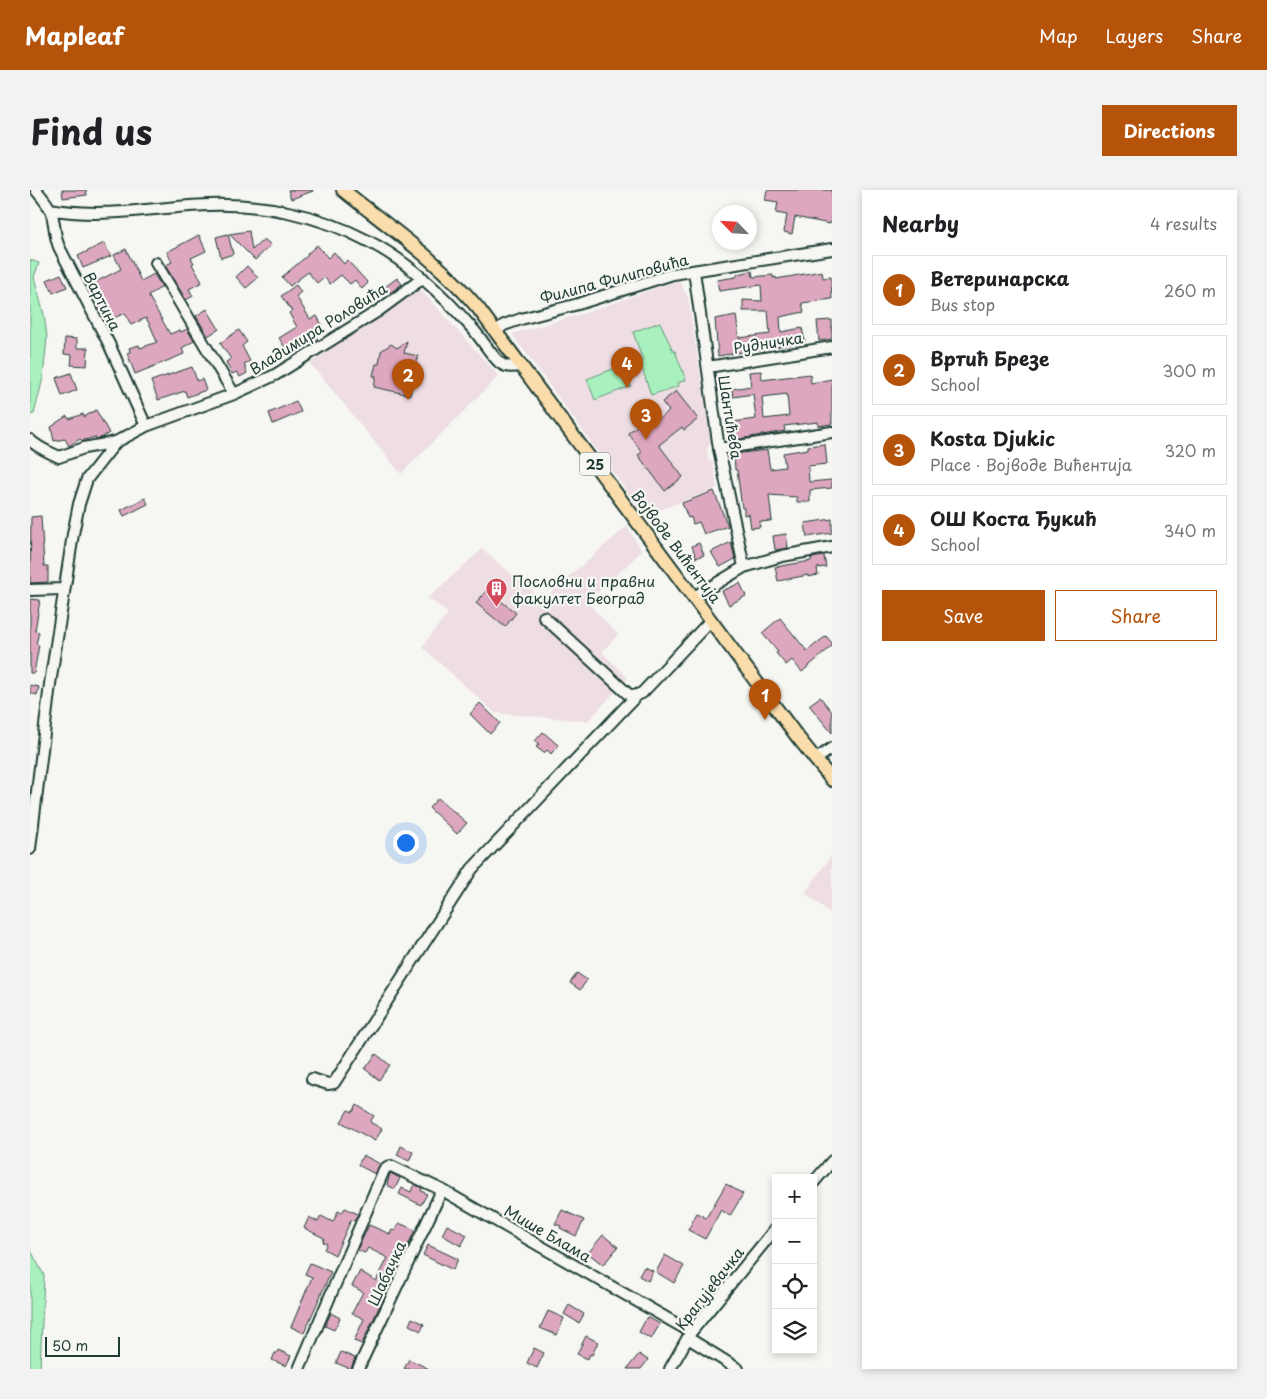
<!DOCTYPE html>
<meta charset="utf-8">
<style>
:root{--surface:#fff;--page:#f2f2f2;--text:#202124;--muted:#757577;--line:#e0e0e0;--accent:#b45309}
body{margin:0;font-family:"Playpen Sans",sans-serif;background:var(--page);color:var(--text)}
.controls{position:absolute;right:15px;bottom:15px;display:grid;overflow:hidden;border-radius:0px;box-shadow:0 2px 8px #0003}
.controls button{width:45px;height:45px;display:grid;place-items:center;padding:0;border:0;border-bottom:1px solid var(--line);background:var(--surface);color:var(--text);font:25px sans-serif}
.compass{position:absolute;left:682px;top:15px;width:45px;height:45px;border-radius:50%;background:var(--surface);box-shadow:0 2px 8px #0003;rotate:295deg}
.scale{position:absolute;left:15px;bottom:12px;width:75px;box-sizing:border-box;padding-left:5px;border:2px solid #1f3d34;border-top:0;font-size:14px;line-height:18px;white-space:nowrap;color:#1f3d34;-webkit-text-stroke:4px #f6f6f2;paint-order:stroke}
.you{position:absolute;left:375px;top:652px;width:18px;height:18px;margin:-12px;border:4px solid #fff;border-radius:50%;background:#1a73e8;box-shadow:0 0 0 8px #1a73e833}
.badge{display:grid;place-items:center;width:32px;height:32px;border-radius:50%;background:var(--accent);color:#fff;font-size:16px;font-weight:700}
.pin{position:absolute;translate:-50% -41px;filter:drop-shadow(0 1px 2px #0008)}
.pin::after{content:'';position:absolute;top:26px;width:18px;height:15px;background:inherit;clip-path:polygon(0 0,100% 0,50% 100%)}
.list{margin:0;padding:0;list-style:none}
h2{display:flex;justify-content:space-between;align-items:center;height:65px;margin:0;padding:0 20px;font-size:21px}
h2 small{font-size:16px;font-weight:400;color:var(--muted)}
.list li{display:grid;grid-template-columns:32px 1fr auto;gap:15px;align-items:center;box-sizing:border-box;height:70px;margin:0 10px 10px;padding:0 10px;border:1px solid var(--line);border-radius:0px}
.list b{display:block;font-size:19px;white-space:nowrap}
.list p{margin:0;font-size:16px;white-space:nowrap;color:var(--muted)}
.list em{font-size:16px;font-style:normal;color:var(--muted)}
.actions{display:flex;gap:10px;padding:15px 20px}
.actions a{flex:1;padding:11px 0;border:1px solid var(--accent);border-radius:0px;text-align:center;font-size:18px;color:var(--accent)}
.actions .main{background:var(--accent);color:#fff}
.icon{flex:none;width:28px;height:28px;fill:none;stroke:currentColor;stroke-width:2;stroke-linecap:round;stroke-linejoin:round}
.map{position:relative;flex:none;width:802px;height:1179px;overflow:hidden;border-radius:0px}
header{display:flex;align-items:center;gap:30px;box-sizing:border-box;height:70px;padding:0 25px;background:var(--accent);color:#fff}
header strong{font-size:24px}
nav{display:flex;gap:28px;margin-inline-start:auto;font-size:18px}
.intro{display:flex;align-items:center;justify-content:space-between;box-sizing:border-box;height:120px;padding:0 30px}
h1{margin:0;font-size:35px}
.button{padding:12px 22px;border-radius:0px;background:var(--accent);color:#fff;font-size:18px;font-weight:700}
main{display:flex;gap:30px;padding:0 30px}
aside{flex:1;background:var(--surface);border-radius:0px;box-shadow:0 2px 8px #0003}
.map>svg:first-child{display:block}
</style>
<header>
<strong>Mapleaf</strong>
<nav><a>Map</a><a>Layers</a><a>Share</a></nav>
</header>
<div class="intro"><h1>Find us</h1><a class="button">Directions</a></div>
<main>
<div class="map">
<svg width="802" height="1179" viewBox="0 0 802 1179">
<rect width="100%" height="100%" fill="#f6f6f2"/>
<filter id="ink" filterUnits="userSpaceOnUse"><feTurbulence type="fractalNoise" baseFrequency=".02" numOctaves="2"/><feDisplacementMap in="SourceGraphic" scale="10" xChannelSelector="R" yChannelSelector="G"/><feConvolveMatrix kernelMatrix="1 2 1 2 8 2 1 2 1" color-interpolation-filters="sRGB"/></filter>
<g filter="url(#ink)">
<path fill="#eedee3" d="M649 90 658 107 681 252 677 259 678 270 683 273 687 298 615 326 482 144 558 122Z
M389 98 469 186 371 284 280 173Z
M597 336 612 361 557 412 588 445 572 462 598 488 558 531 465 523 392 457 418 423 398 408 452 359 512 410Z
M802 665V724L775 703Z"/>
<path fill="#a8f0be" stroke="#649679" d="M0 70 9 73 4 87 14 125 17 147 13 188 4 224 0 225Z
M630 132 643 161H645L656 190 648 193 649 196 621 205 610 172 613 171 603 142Z
M593 175 601 196 565 210 557 189Z
M0 1059 14 1085 10 1179H0Z"/>
<path fill="#dda7c0" stroke="#1f3d34" fill-rule="evenodd" d="M32 0H56L57 5 33 8Z
M258 0H283V1L261 9Z
M737 0H802V22L800 34 765 27 762 44 754 42 757 25 746 23 748 12 735 10Z
M219 41 222 60 234 49 241 55 225 70 199 44Z
M198 44 203 64 191 68 186 47Z
M169 45 176 61 161 68 164 73 162 74 172 92 159 99 163 106 156 110 136 77V75L142 72 137 62Z
M74 53 81 66 53 78 48 66Z
M287 55 298 68 304 62 314 74 317 70 338 93 332 99 325 90 320 94 311 85 300 94 294 87 287 93 278 82 260 96 252 87 278 65 277 64Z
M96 59 111 91 124 84 132 97 119 105V107L140 144 150 140 151 142 157 139 164 151 152 158 154 164 105 184 97 163 100 162 99 158 109 155 110 158 127 152 121 137 116 128 101 135 95 123 75 132 67 116 70 114 60 95 91 79 84 65Z
M217 76 228 88 216 98 206 87Z
M722 81 723 87 743 85V88L746 87V89L792 81 793 88 801 87 802 109 772 113 774 122 750 127 751 142 772 138 775 152 688 166 685 129 706 125 709 148 740 144 738 121H713V110L732 111 731 95 689 101 687 90 706 87 708 84Z
M31 84 37 97 23 103 17 90Z
M367 88 372 94 360 103 355 97Z
M266 95 271 102 266 106 280 129 287 126 292 135 284 141 288 150 281 155 279 153 276 154V153L259 164 249 148 267 137 259 123 262 121 251 106Z
M177 119 189 139 178 146 166 126Z
M802 130V149L789 151 787 131Z
M209 140 217 152 212 156 220 171 214 174 217 183 210 187 207 182 202 184 196 172 201 169 190 153Z
M35 148 47 149V158H58L57 176 41 175 42 165 34 164Z
M377 151 374 163 388 166 380 205 344 197 346 186H343L346 174H349L351 161 361 154 367 158Z
M162 177 167 191 172 189 176 200 157 207 155 201 128 210 121 191Z
M731 181 732 190 780 184 781 193 802 189V234L788 236V232L754 236 755 241 704 250V245H701L700 235 703 234 702 232 726 229 723 204 703 207 702 199 721 196 719 182ZM757 204 759 226 734 229 732 207Z
M41 183 47 200 32 206 26 188Z
M646 201 668 229 654 240 652 237 629 255 653 287 635 301 608 265 612 262 598 243 617 228 622 234 639 221 632 212Z
M266 211 271 222 243 234 239 223Z
M66 220 79 243 71 248 66 249 65 247 52 251 50 249 39 256 35 249 24 251 21 237 26 234V233L37 226 39 229 53 224 54 227Z
M795 254 797 274 778 276 779 292 802 290V298L780 300V312H767V307L739 305 742 331 729 332 730 337 721 338 719 324 714 325V318H712L707 280H705L704 264 737 260 740 279 755 277 753 263 778 259V256Z
M684 301 698 336 674 344 669 332 663 334 661 327 658 328 652 313Z
M115 308 118 314 94 326 91 320Z
M11 326 14 376H18V392L0 393 1 327Z
M802 329V343L777 347 775 333Z
M756 344 758 358 745 360 743 346Z
M701 352 705 369 690 377 681 362Z
M669 353 674 365 666 368 662 356Z
M794 366 796 377 787 378 788 385 778 387V385L748 391 745 377 781 371V368Z
M710 393 716 406 699 415 692 401Z
M457 400 486 423 475 437 446 413Z
M0 409 10 410 5 441 9 442 6 454 9 455 4 483H0Z
M750 428 777 461 796 446 802 453V456L772 482 762 470 756 475 746 463 748 462 732 443Z
M0 495 9 497 7 505 0 503Z
M790 507 802 522V543L779 515Z
M450 513 470 533 460 544 440 524Z
M513 542 528 555 521 564 517 560 514 563 506 557 509 554 505 551Z
M408 608 437 633 427 644 399 618Z
M547 783 557 790 550 800 540 793Z
M346 864 360 875 349 890 335 879Z
M327 915 344 926 340 932 352 939 345 951 311 932 318 920 323 922Z
M371 956 383 962 379 971 367 965Z
M333 965 350 974 345 984 328 975Z
M360 983 370 988 365 999 357 995Z
M384 994 392 998 391 1001 397 1004 391 1015 369 1004 372 998 381 1002Z
M696 994 713 1004 700 1026 691 1020 675 1049 658 1040 667 1023 676 1028Z
M315 1018 328 1024 324 1031 321 1030 305 1065 294 1059 297 1054 293 1052 294 1048 274 1038 279 1027 288 1032 291 1026 303 1032 308 1021 312 1023Z
M532 1020 554 1030 546 1046 530 1038 531 1036 525 1034Z
M369 1033 385 1040 332 1154 324 1151 334 1129 322 1123 333 1102 322 1096 330 1081 346 1091 358 1068 338 1058 335 1063 327 1060 339 1035 360 1044 362 1040 365 1041Z
M417 1035 437 1045 431 1056 412 1045Z
M573 1045 588 1057 573 1075 558 1063Z
M398 1055 428 1069 423 1080 393 1065Z
M635 1065 654 1076 644 1093 626 1082Z
M280 1073 301 1082 274 1143 261 1137 282 1087 275 1084Z
M614 1077 623 1081 618 1091 609 1086Z
M539 1115 554 1124 549 1133 534 1124Z
M518 1121 534 1128 527 1145 510 1138Z
M301 1123 310 1128 304 1140 295 1136Z
M617 1127 630 1134 621 1149 609 1142Z
M382 1128 394 1134 391 1141 379 1135Z
M556 1146 568 1152 562 1165 560 1164 558 1169 547 1164Z
M504 1158 514 1163 507 1178 497 1173Z
M248 1160 261 1166 256 1176 242 1170 245 1163H247Z
M311 1162 325 1168 321 1179 306 1173Z
M609 1164 618 1170 611 1179H597Z
M379 1169 399 1179H374Z"/>
<g fill="none" stroke-linecap="round" stroke-linejoin="round">
<defs>
<path id="minor" d="M6 0C11 6 18 14 21 21 25 33 24 45 29 57L79 154 116 236
M20 19C73 29 124 17 178 15 233 13 289 25 338 51 379 72 412 104 442 138 452 149 460 164 470 173 477 178 484 177 492 176
M126 73 204 204
M664 81 689 259 714 377
M466 141 474 135 491 129 548 114 643 84 802 59
M678 177 802 157
M0 250C8 258 19 262 29 267L54 258 86 252
M689 259 802 242
M0 400 34 399
M664 407 714 377 752 366 802 357
M514 427 598 504 604 506 612 503 681 430
M785 570 802 558
M0 659 20 494 43 344 49 314 57 289 86 252 116 236 204 204 245 185 348 121 393 88
M282 889 298 894 304 893 442 679 607 505
M783 993 802 971
M658 1148 708 1179
M269 1179 354 980 357 977 361 976 412 1000 661 1142
M328 1179 412 1000
M640 1179 661 1142 746 1038"/>
<path id="major" d="M313 0C360 38 409 71 448 118L766 545 802 590"/>
</defs>
<use href="#minor" stroke="#1f3d34" stroke-width="14"/>
<use href="#major" stroke="#1f3d34" stroke-width="16"/>
<use href="#minor" stroke="#f6f6f2" stroke-width="10"/>
<use href="#major" stroke="#faddab" stroke-width="12"/>
</g>
</g>
<defs>
<symbol id="building-pin" viewBox="-11 -11 22 30"><path d="M0 17L-7.5 6A9.5 9.5 0 1 1 7.5 6Z" fill="#d1495b" stroke="#f6f6f2"/><path d="M-4-6H4V6H1V3H-1V6H-4ZM-2.5-4.3h1.7v1.8h-1.7ZM.8-4.3h1.7v1.8H.8ZM-2.5-1h1.7V.8h-1.7ZM.8-1h1.7V.8H.8Z" fill="#fff"/></symbol>
</defs>
<g fill-rule="evenodd">
<use href="#building-pin" x="454" y="386" width="25" height="34"/>
</g>
<g text-anchor="middle" dominant-baseline="central" stroke-width="4.5" stroke-linejoin="round" paint-order="stroke">
<rect fill="#f6f6f2" stroke="#60746d" stroke-width="1" x="550" y="262.5" width="30" height="23" rx="4"/>
<g font-size="14" font-weight="bold" fill="#1f3d34">
<text x="565" y="274">25</text>
</g>
<g font-size="15" fill="#1f3d34" stroke="#f6f6f2">
<text transform="translate(584 88) rotate(-15)">Филипа Филиповића</text>
<text transform="translate(73 111) rotate(63)">Вартина</text>
<text transform="translate(288 138) rotate(-32)">Владимира Роловића</text>
<text transform="translate(738 152) rotate(-9)">Рудничка</text>
<text transform="translate(701 227) rotate(81)">Шантићева</text>
<text transform="translate(647 356) rotate(53)">Војводе Вићентија</text>
<text transform="translate(518 1043) rotate(30)">Мише Блама</text>
<text transform="translate(356 1083) rotate(-65)">Шабачка</text>
<text transform="translate(679 1098) rotate(-52)">Крагујевачка</text>
</g>
<g font-size="15" fill="#1f3d34" stroke="#f6f6f2" text-anchor="start">
<text x="482" y="390">Пословни и правни<tspan x="482" dy="17">факултет Београд</tspan></text>
</g>
</g>
</svg>
<div class="controls">
<button>+</button>
<button>−</button>
<button><svg class="icon" aria-label="locate" viewBox="0 0 24 24"><circle cx="12" cy="12" r="6"/><path d="M12 2v4M12 18v4M2 12h4M18 12h4"/></svg></button>
<button><svg class="icon" aria-label="layers" viewBox="0 0 24 24"><path d="M12 4l9 5-9 5-9-5zM3 14l9 5 9-5"/></svg></button>
</div>
<svg class="compass" viewBox="-18 -18 36 36"><path d="M0-13l5 13h-10z" fill="#e53935"/><path d="M0 13l5-13h-10z" fill="#757577"/></svg>
<div class="scale">50 m</div>
<div class="you"></div>
<div class="pin badge" style="left:735px;top:530px">1</div>
<div class="pin badge" style="left:378px;top:210px">2</div>
<div class="pin badge" style="left:616px;top:250px">3</div>
<div class="pin badge" style="left:597px;top:198px">4</div>
</div>
<aside>
<h2>Nearby<small>4 results</small></h2>
<ul class="list">
<li><span class="badge">1</span><div><b>Ветеринарска</b><p>Bus stop</p></div><em>260 m</em></li>
<li><span class="badge">2</span><div><b>Вртић Брезе</b><p>School</p></div><em>300 m</em></li>
<li><span class="badge">3</span><div><b>Kosta Djukic</b><p>Place · Војводе Вићентија</p></div><em>320 m</em></li>
<li><span class="badge">4</span><div><b>ОШ Коста Ђукић</b><p>School</p></div><em>340 m</em></li>
</ul>
<div class="actions"><a class="main">Save</a><a>Share</a></div>
</aside>
</main>
